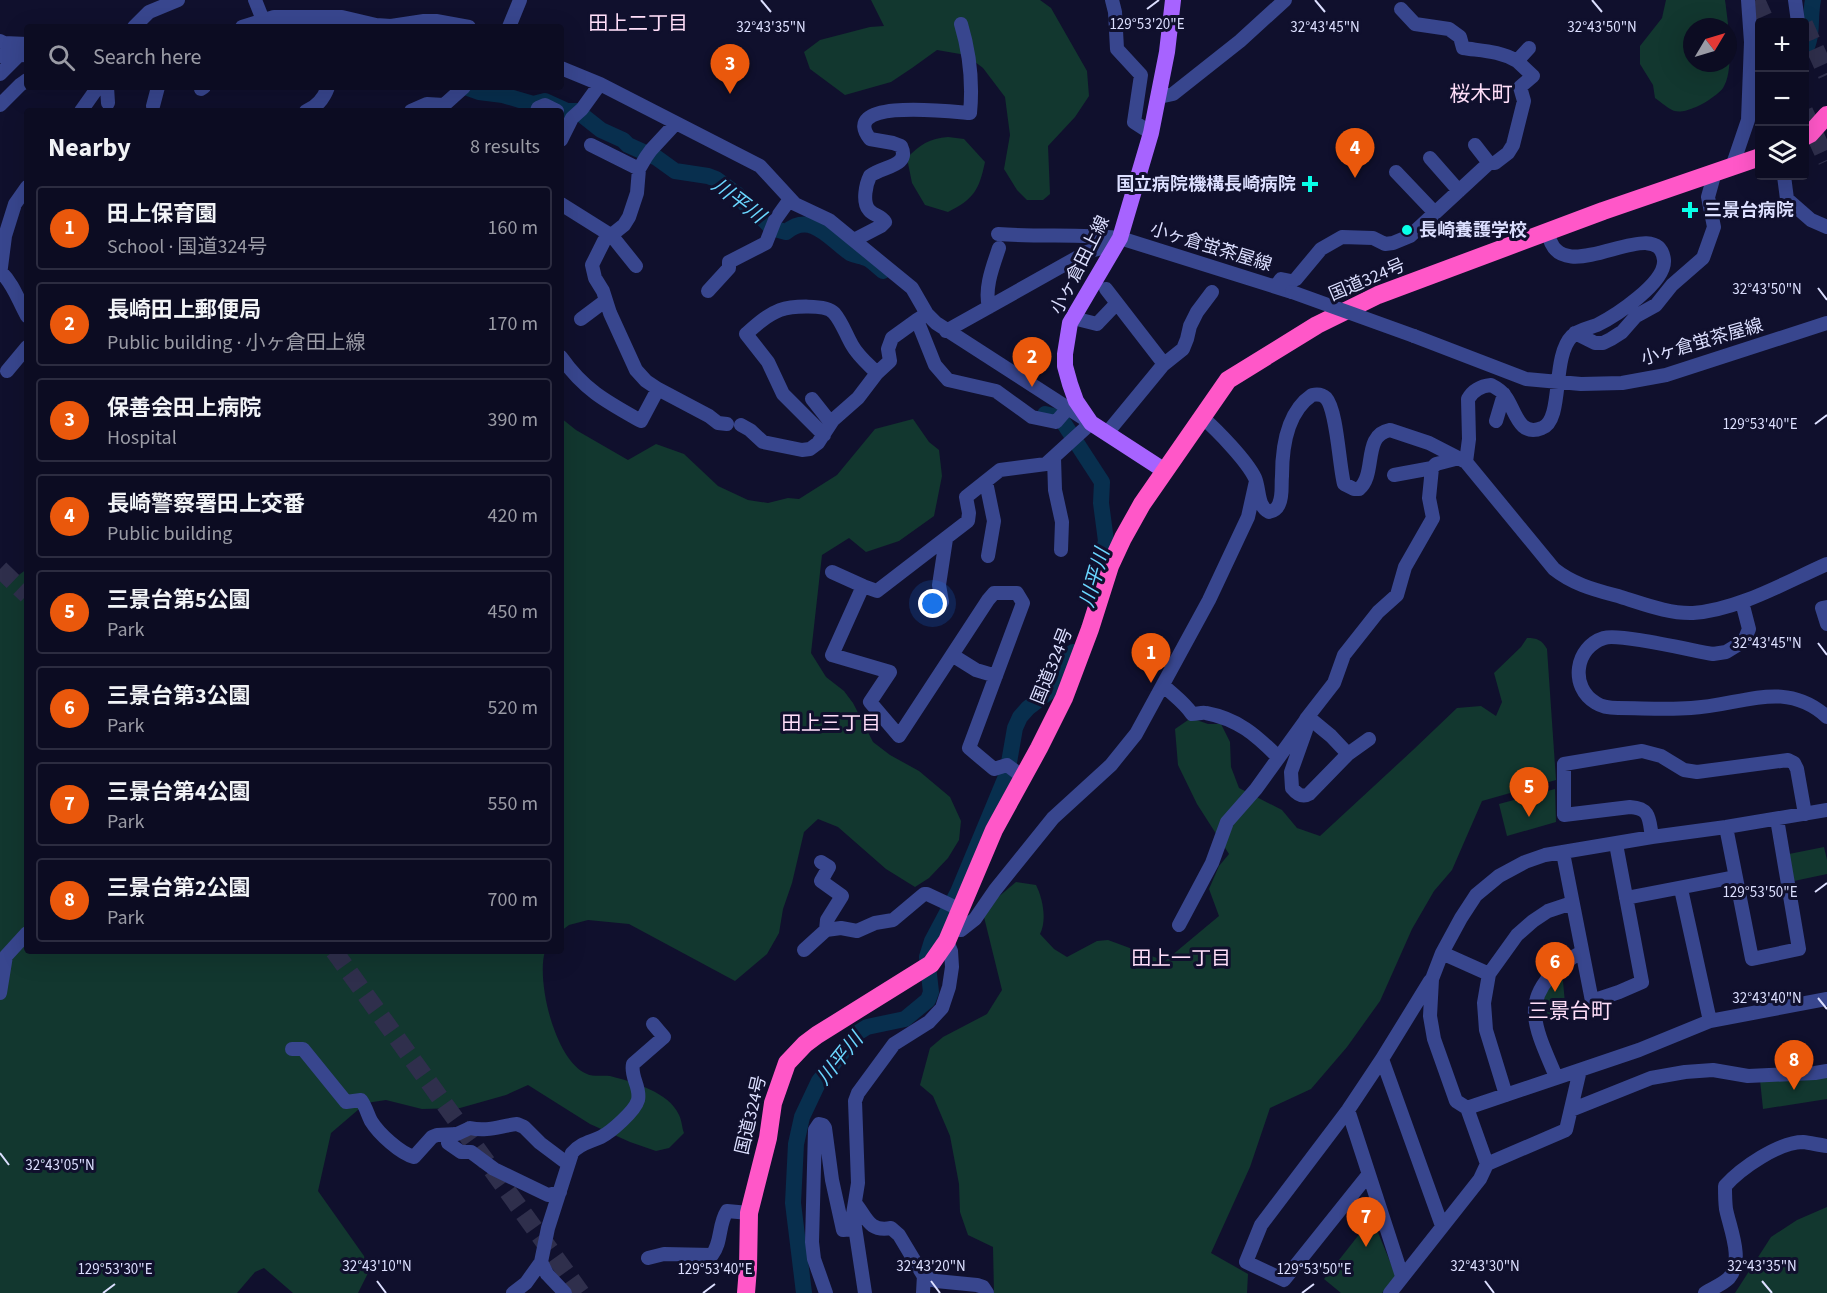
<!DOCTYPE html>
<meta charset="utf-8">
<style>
:root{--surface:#0c0c22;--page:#15152a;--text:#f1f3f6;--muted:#9a9ba5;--line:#2c2c40;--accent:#ea580c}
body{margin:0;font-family:"Source Sans 3","Noto Sans JP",sans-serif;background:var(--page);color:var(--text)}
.controls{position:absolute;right:18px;top:18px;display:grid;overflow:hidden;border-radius:6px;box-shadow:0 6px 24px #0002}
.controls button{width:54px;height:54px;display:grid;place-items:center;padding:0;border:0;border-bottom:2px solid var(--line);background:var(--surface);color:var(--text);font:30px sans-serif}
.compass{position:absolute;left:1683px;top:18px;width:54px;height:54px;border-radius:50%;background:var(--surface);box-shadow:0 6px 24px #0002;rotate:52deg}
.you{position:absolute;left:933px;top:604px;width:21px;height:21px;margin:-15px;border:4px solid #fff;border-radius:50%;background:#1a73e8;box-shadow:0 0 0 9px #1a73e833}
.badge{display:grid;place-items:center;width:39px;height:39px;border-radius:50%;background:var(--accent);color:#fff;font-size:20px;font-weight:700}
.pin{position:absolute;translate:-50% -50px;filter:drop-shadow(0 2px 3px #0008)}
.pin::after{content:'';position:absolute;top:32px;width:21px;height:18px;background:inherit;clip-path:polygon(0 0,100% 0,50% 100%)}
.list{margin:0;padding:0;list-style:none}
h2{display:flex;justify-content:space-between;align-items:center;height:78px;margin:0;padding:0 24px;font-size:26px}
h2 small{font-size:20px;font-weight:400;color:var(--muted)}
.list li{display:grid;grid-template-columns:39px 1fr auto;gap:18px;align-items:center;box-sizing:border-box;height:84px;margin:0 12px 12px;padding:0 12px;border:2px solid var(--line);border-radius:6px}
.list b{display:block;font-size:22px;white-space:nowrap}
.list p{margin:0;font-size:20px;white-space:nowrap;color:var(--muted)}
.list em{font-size:20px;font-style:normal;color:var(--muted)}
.icon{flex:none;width:33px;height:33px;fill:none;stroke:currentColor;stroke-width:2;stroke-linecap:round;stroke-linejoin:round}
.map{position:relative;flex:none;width:1827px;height:1293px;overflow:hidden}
.search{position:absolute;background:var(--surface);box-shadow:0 6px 24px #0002;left:24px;top:24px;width:540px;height:66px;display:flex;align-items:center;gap:15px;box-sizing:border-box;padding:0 21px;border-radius:6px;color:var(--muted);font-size:22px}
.panel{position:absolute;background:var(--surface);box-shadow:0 6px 24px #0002;left:24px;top:108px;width:540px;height:846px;border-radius:6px}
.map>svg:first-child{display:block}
</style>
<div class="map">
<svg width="1827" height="1293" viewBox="0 0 1827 1293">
<rect width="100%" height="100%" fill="#10102d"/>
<path fill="#12372f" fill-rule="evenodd" d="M871 0H1040L1051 8 1087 71 1089 96 1075 117 1048 146 1050 194 1043 200H1027L1017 190 1004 169 1010 135 1005 97 983 68 966 55 937 50 912 68 891 82 845 95 810 69 804 52 820 40 870 27 884 26Z
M1666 0H1725C1728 22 1735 70 1723 88 1719 94 1702 105 1696 107 1674 116 1673 111 1655 98L1653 85 1640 64V46L1662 18ZM1692 27H1728V63H1692Z
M948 137 964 139 985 162C979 190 974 199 948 212L925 205 912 183 907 158C919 145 930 138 948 137Z
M561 418 576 430 628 460 656 444 684 454 718 486 748 500 768 503 788 498 799 499 837 475 875 429 913 419 929 442 939 450 942 476 934 516 899 541 866 552 849 538 822 555 811 653 826 677 844 691 853 703 873 742 890 755 919 771 950 797 961 821 959 840 948 858 929 878 915 887 886 869 838 827 818 819 804 832 792 883 783 909 779 933 767 954 735 981 629 924 588 920 569 925 561 931Z
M27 569V951H545C536 981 555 1061 587 1074 593 1077 603 1075 610 1076 633 1082 669 1092 679 1115 682 1121 682 1128 684 1133L669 1148 656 1151 630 1142 590 1124 528 1085 506 1095 460 1108 422 1109 386 1100 366 1103 331 1133 318 1191 364 1256 368 1273 358 1293H293L264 1268 255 1272 237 1293H0V581L5 585Z
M1527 638C1537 638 1542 640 1547 649L1556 780 1482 801 1452 870 1434 891 1412 929 1380 1001 1347 1047 1311 1089 1270 1108 1250 1167 1211 1253 1248 1274 1247 1293H994L993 1247 968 1235 960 1212 959 1184 950 1136 933 1096 920 1085 930 1048 943 1037 987 1014 1002 990 984 917 997 898 1016 882 1036 885C1043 899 1047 920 1040 934L1054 949 1067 957 1097 941 1108 940 1165 961 1219 916 1209 889 1219 866 1229 854 1197 804 1178 765 1175 729 1191 718 1208 724H1221L1230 742 1231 767 1239 788 1282 810 1297 828 1320 836 1413 750 1457 708 1481 706 1496 716 1502 702 1494 673 1521 647Z
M1555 789 1556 822 1507 836 1499 804Z
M1824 847 1827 860V874L1794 881 1789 854Z
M1562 971 1566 1014 1541 1021C1542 995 1546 990 1562 971Z
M1827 1075V1099L1763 1109 1760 1080Z
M1827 1207V1293H1735L1771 1237 1797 1220Z
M1372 1218 1396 1276 1382 1293H1341L1324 1279Z"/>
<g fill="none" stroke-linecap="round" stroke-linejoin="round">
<path stroke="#082f4e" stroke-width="16" d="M1804 52C1814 37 1809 18 1813 0
M465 87 479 92 503 95 533 104 545 101 567 111H577L601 130 623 140 628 145 657 158 675 171 708 176 716 179 738 195 746 205 760 216 769 225 775 229 786 232C811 211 830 239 850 253 856 256 863 256 868 259 873 262 878 267 883 271
M1045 414 1057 417 1063 422 1102 482 1101 503 1106 541 1096 582
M804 1293 793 1203 796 1144 802 1117 819 1081 859 1032 867 1027 905 1019 928 1000 931 992 927 957 932 941 958 892 1007 774 1015 728 1020 717 1028 708 1058 685 1073 652"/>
<path stroke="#2f2f4c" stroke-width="18" stroke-dasharray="18 9" stroke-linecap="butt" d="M1756 0 1766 22
M1804 24 1827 75
M1804 111 1827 161
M0 569 27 595
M334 951 581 1293"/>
<path stroke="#38468e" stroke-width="14" d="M255 0 263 20
M1112 0 1115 12 1117 49 1141 75 1134 122 1151 133
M1795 0 1798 22
M1401 9 1415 24 1449 29 1460 37 1463 48C1483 51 1500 51 1517 61
M134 27 149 12 178 0
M242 27 274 17H342L376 25 391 26 424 21H436L469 27
M509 27 520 0
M0 41 4 43 27 44
M0 56 27 55
M561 68 600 84 760 166 795 204 829 220 912 288 927 314 936 323 1091 423 1046 464 1000 470 966 497 969 513 968 521 877 591 863 586
M0 74 19 55
M107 87 108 103
M201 89 204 87
M1159 97 1173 94 1240 41 1285 0
M0 105 20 85 27 80
M153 106 158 87
M81 111 98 87
M306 111C317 107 324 98 328 87
M411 111 427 104 444 105
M442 111 444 105 464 87
M537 111 538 108 545 105 557 111
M561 140 572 118 582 109 600 84
M591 145 639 169
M1475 145 1489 163H1495L1508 153 1513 145 1524 101 1520 87 1533 76 1517 61 1529 48
M1430 158 1459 191
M1732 167 1748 120 1751 42 1748 0
M1396 172 1435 213
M1784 176 1787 199 1811 220 1827 227
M561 204 612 236 636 266
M1548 232C1558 296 1658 209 1664 260 1666 283 1615 316 1597 325 1589 328 1578 330 1572 336 1551 357 1564 420 1542 428 1518 438 1515 408 1505 396 1502 391 1497 388 1491 385 1481 386 1473 390 1468 399L1469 439 1466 462 1554 569C1574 585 1596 590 1621 597 1644 604 1669 614 1693 613 1738 610 1786 582 1827 564
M998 234C1039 237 1079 234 1120 238L1292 292
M854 240 881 226 885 222C881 215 874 216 869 210 862 202 866 184 870 176 882 166 911 167 901 146L893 143 870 139C837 97 955 112 970 113 973 82 970 54 961 24
M1 272C14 285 18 300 27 316
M0 275 5 236 15 204 27 187
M1276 286 1281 279 1291 281 1296 279 1321 249 1342 237 1373 238 1385 244 1393 243 1410 236 1489 163
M1106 289 1164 364
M708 291 729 268V262L766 243 775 220 790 199
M989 307C984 288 993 266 999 248
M925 315 917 320 935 365 948 380 996 391 1032 417 1056 422 1068 408
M1073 318 1097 324 1117 303
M581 319 605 301
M946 331 1087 252 1101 248H1113
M1575 333 1595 343H1603L1611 339 1622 332 1636 316 1656 305 1672 285 1703 258 1714 227 1708 197 1715 172
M1414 336 1526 379 1581 384 1622 383 1666 375 1827 323
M561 357C584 390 607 402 641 421L658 389 646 381 636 370 610 313 603 291 595 278 592 265 604 241 624 225 629 217 637 193 639 169 646 157 651 150 676 123
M7 371 27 347
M658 389 709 416 718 423 727 424
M812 399 831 423
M1202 417C1217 430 1247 461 1255 478 1260 490 1257 506 1269 512 1274 511 1277 509 1279 504 1283 495 1281 486 1282 476 1282 447 1287 412 1312 395 1317 394 1322 394 1326 398 1337 410 1339 465 1344 484L1354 489H1359C1377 474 1362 435 1390 430L1429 443 1466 462
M1496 421 1504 394
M741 425 750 430 763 442 802 450 810 449 818 443 833 420 858 398 877 373 890 361 888 349 892 338 917 320
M1107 433 1163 365 1183 349 1187 339 1190 326 1197 312 1212 292
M824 435 783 394 768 362 746 334C756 325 767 315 780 310 791 306 826 304 834 313 842 322 846 335 852 345 858 356 868 364 877 373
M1054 458 1055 490 1062 522 1061 550
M1394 475 1432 468
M986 482 994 521 988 556
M832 572 863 586 832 655 890 672 870 702 899 736 988 600 994 593H1017L1023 603 969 748 994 769 1007 765 1023 777
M942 602 939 585 946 539
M1742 602 1749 629 1744 641 1726 652 1713 654C1694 651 1619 633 1604 638 1575 647 1569 687 1596 703 1602 707 1610 708 1618 708 1642 708 1667 710 1691 708 1741 706 1784 678 1827 717
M1827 607 1822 608 1827 624
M952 655 976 670 996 676
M1163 685C1173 695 1184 702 1192 714 1197 714 1202 712 1206 713 1238 719 1256 735 1278 757
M1308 717 1331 736 1348 754
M1369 739 1348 754 1309 794C1302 798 1297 794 1292 788L1291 772 1306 730V719L1334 683 1344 655 1378 612 1397 595 1405 567 1433 518 1429 498 1432 468 1436 464 1459 458
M1827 810 1726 827 1652 837 1545 855 1525 862 1499 876 1476 895 1461 918 1442 953 1432 979 1430 1016 1434 1039 1456 1101 1467 1108 1639 1050 1710 1021 1827 999
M1726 827 1752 959 1799 949 1777 819
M1652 837C1649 820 1651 808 1630 807L1564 815V764L1642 751 1661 756 1684 770 1697 772 1788 760 1794 763 1797 769 1805 814
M1563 853 1592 1001 1619 992 1642 982 1616 844
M821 862 829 867 821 881 842 896 827 920 826 930
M1681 889 1710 1021
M1626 898 1735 877
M1179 925 1212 863 1227 822 1256 789 1305 721
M952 929 961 930 975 919 995 890 1053 818 1111 765 1136 734 1209 600 1248 517 1256 481
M804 950 826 930 841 928 857 931 875 923 893 920 924 894H927L959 909
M1442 953 1489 974
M0 993 6 956 27 933
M292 1049H303L346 1102 361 1100C366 1107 367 1113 371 1121 379 1134 400 1153 414 1157L432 1137 437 1135 457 1134 470 1128C487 1132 500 1126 517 1124L524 1127 540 1143 568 1164
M1382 1059 1442 1226
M1556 1077C1549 1059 1536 1034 1535 1015 1533 986 1559 964 1582 952
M1506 1095 1486 1030 1484 1003 1489 974 1517 935 1533 921 1548 911 1572 903
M1348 1110 1402 1276
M1571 1110 1651 1078 1685 1072 1713 1070 1748 1076 1815 1073 1827 1071
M454 1134 448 1143 461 1152H471L494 1169 548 1195 560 1192
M1487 1164 1566 1130 1580 1070
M1368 1175 1284 1280 1246 1262 1261 1225 1348 1110 1382 1059 1430 981
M855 1203C867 1217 868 1232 891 1228L899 1235 923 1275 936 1281 977 1285 983 1287 987 1293
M648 1258 664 1254 712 1255C722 1242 718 1225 727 1211L749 1213
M541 1262 547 1274 565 1293
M513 1293 526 1283 541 1262 548 1228 572 1153C580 1143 591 1142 601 1137 611 1132 635 1111 638 1100 641 1087 630 1077 633 1064L664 1037 653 1024
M826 1293 814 1259 812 1242 815 1130 819 1124 823 1125 825 1128 832 1180 843 1230 855 1229
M865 1293 853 1214 858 1183 855 1101 858 1093 894 1044 929 1022 942 1008 949 987 952 967 951 951 947 941
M923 1293 924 1275
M1390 1293 1480 1179 1487 1164 1467 1108
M1705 1293C1713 1288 1723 1284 1729 1278 1744 1260 1730 1229 1726 1209 1725 1201 1725 1194 1725 1186 1741 1168 1779 1142 1803 1142 1811 1143 1819 1145 1827 1146"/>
<path stroke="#a763ff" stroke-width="16" d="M1165 471 1091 423 1076 401 1070 384 1065 366V354L1070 323 1120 238 1151 133 1167 52 1173 0"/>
<path stroke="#ff57c8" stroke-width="18" d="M1804 137 1810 134 1827 115
M746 1293 748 1268 749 1213 768 1138 773 1103 787 1063 805 1044 817 1035 931 964 947 941 994 830 1039 748 1064 698 1090 629 1110 566 1123 538 1142 504 1228 380 1317 325 1378 295 1603 211 1760 157"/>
<path stroke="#38468e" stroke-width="14" d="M1292 292 1414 336"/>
</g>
<path fill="none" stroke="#dcdfff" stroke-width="2" d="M761 0 771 12M1315 0 1325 12M1592 0 1602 12M1147 9 1159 0M1818 288 1827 300M1815 424 1827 415M1818 643 1827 655M1815 892 1827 883M1818 998 1827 1009M0 1153 9 1165M377 1281 386 1293M931 1281 940 1293M1485 1281 1494 1293M1762 1281 1772 1293M103 1293 115 1284M703 1293 715 1284M1302 1293 1314 1284"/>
<g fill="#08ffe8" stroke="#10102d" stroke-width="2">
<path d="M1307 175h6v6h6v6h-6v6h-6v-6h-6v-6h6z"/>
<path d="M1687 201h6v6h6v6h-6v6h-6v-6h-6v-6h6z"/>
<circle cx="1407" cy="230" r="6"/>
</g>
<g text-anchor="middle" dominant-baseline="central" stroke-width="6" stroke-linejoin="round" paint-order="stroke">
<g font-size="18" font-weight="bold" fill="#dcdfff" stroke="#10102d" text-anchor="start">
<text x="1296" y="184" text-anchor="end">国立病院機構長崎病院</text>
<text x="1704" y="210">三景台病院</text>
<text x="1419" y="230">長崎養護学校</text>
</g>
<g font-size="18" fill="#dcdfff" stroke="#10102d">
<text transform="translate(1211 247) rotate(17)">小ヶ倉蛍茶屋線</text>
<text transform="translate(1080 265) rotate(-63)">小ヶ倉田上線</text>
<text transform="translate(1367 280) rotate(-23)">国道324号</text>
<text transform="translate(1702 342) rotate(-16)">小ヶ倉蛍茶屋線</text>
<text transform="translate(1052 666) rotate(-68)">国道324号</text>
<text transform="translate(751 1115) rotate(-77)">国道324号</text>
</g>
<g font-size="20" fill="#ffdef9" stroke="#10102d">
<text x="638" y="24">田上二丁目</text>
<text x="831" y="724">田上三丁目</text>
<text x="1181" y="959">田上一丁目</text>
</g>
<g font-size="20" font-style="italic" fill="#6ad6ff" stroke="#10102d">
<text transform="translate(738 201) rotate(37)">川平川</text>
<text transform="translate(1095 578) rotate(-74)">川平川</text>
<text transform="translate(840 1059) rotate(-51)">川平川</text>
</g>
<g font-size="21" fill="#ffdef9" stroke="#10102d">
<text x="1481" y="94">桜木町</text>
<text x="1570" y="1011">三景台町</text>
</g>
</g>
<g font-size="15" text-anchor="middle" fill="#dcdfff" stroke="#10102d" stroke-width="6" stroke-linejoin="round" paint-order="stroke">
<text x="1147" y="29">129°53'20"E</text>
<text x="1325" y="32">32°43'45"N</text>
<text x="771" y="32">32°43'35"N</text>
<text x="1602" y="32">32°43'50"N</text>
<text x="1767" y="294">32°43'50"N</text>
<text x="1760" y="429">129°53'40"E</text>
<text x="1767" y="648">32°43'45"N</text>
<text x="1760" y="897">129°53'50"E</text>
<text x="1767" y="1003">32°43'40"N</text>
<text x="60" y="1170">32°43'05"N</text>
<text x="377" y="1271">32°43'10"N</text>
<text x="931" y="1271">32°43'20"N</text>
<text x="1485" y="1271">32°43'30"N</text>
<text x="1762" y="1271">32°43'35"N</text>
<text x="115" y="1274">129°53'30"E</text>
<text x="715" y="1274">129°53'40"E</text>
<text x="1314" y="1274">129°53'50"E</text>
</g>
</svg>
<div class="controls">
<button>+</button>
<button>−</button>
<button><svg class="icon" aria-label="layers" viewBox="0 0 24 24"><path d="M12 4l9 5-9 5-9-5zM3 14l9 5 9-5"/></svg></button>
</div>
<svg class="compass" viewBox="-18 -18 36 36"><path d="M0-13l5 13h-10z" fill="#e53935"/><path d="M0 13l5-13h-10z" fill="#9a9ba5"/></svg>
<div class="you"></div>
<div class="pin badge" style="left:1151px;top:683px">1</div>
<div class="pin badge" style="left:1032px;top:387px">2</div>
<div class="pin badge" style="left:730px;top:94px">3</div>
<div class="pin badge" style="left:1355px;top:178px">4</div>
<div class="pin badge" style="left:1529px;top:817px">5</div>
<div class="pin badge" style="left:1555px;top:992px">6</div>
<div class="pin badge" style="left:1366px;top:1247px">7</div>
<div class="pin badge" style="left:1794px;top:1090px">8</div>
<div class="search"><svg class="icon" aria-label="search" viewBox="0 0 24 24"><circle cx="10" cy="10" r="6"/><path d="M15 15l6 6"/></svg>Search here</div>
<section class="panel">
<h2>Nearby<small>8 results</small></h2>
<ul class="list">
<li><span class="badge">1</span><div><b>田上保育園</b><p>School · 国道324号</p></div><em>160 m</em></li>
<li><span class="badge">2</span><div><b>長崎田上郵便局</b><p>Public building · 小ヶ倉田上線</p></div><em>170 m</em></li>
<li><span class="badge">3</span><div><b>保善会田上病院</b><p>Hospital</p></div><em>390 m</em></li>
<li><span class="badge">4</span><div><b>長崎警察署田上交番</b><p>Public building</p></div><em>420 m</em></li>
<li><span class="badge">5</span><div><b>三景台第5公園</b><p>Park</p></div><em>450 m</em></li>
<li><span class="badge">6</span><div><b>三景台第3公園</b><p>Park</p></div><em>520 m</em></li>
<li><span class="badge">7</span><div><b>三景台第4公園</b><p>Park</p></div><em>550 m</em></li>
<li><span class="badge">8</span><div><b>三景台第2公園</b><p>Park</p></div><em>700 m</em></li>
</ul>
</section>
</div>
